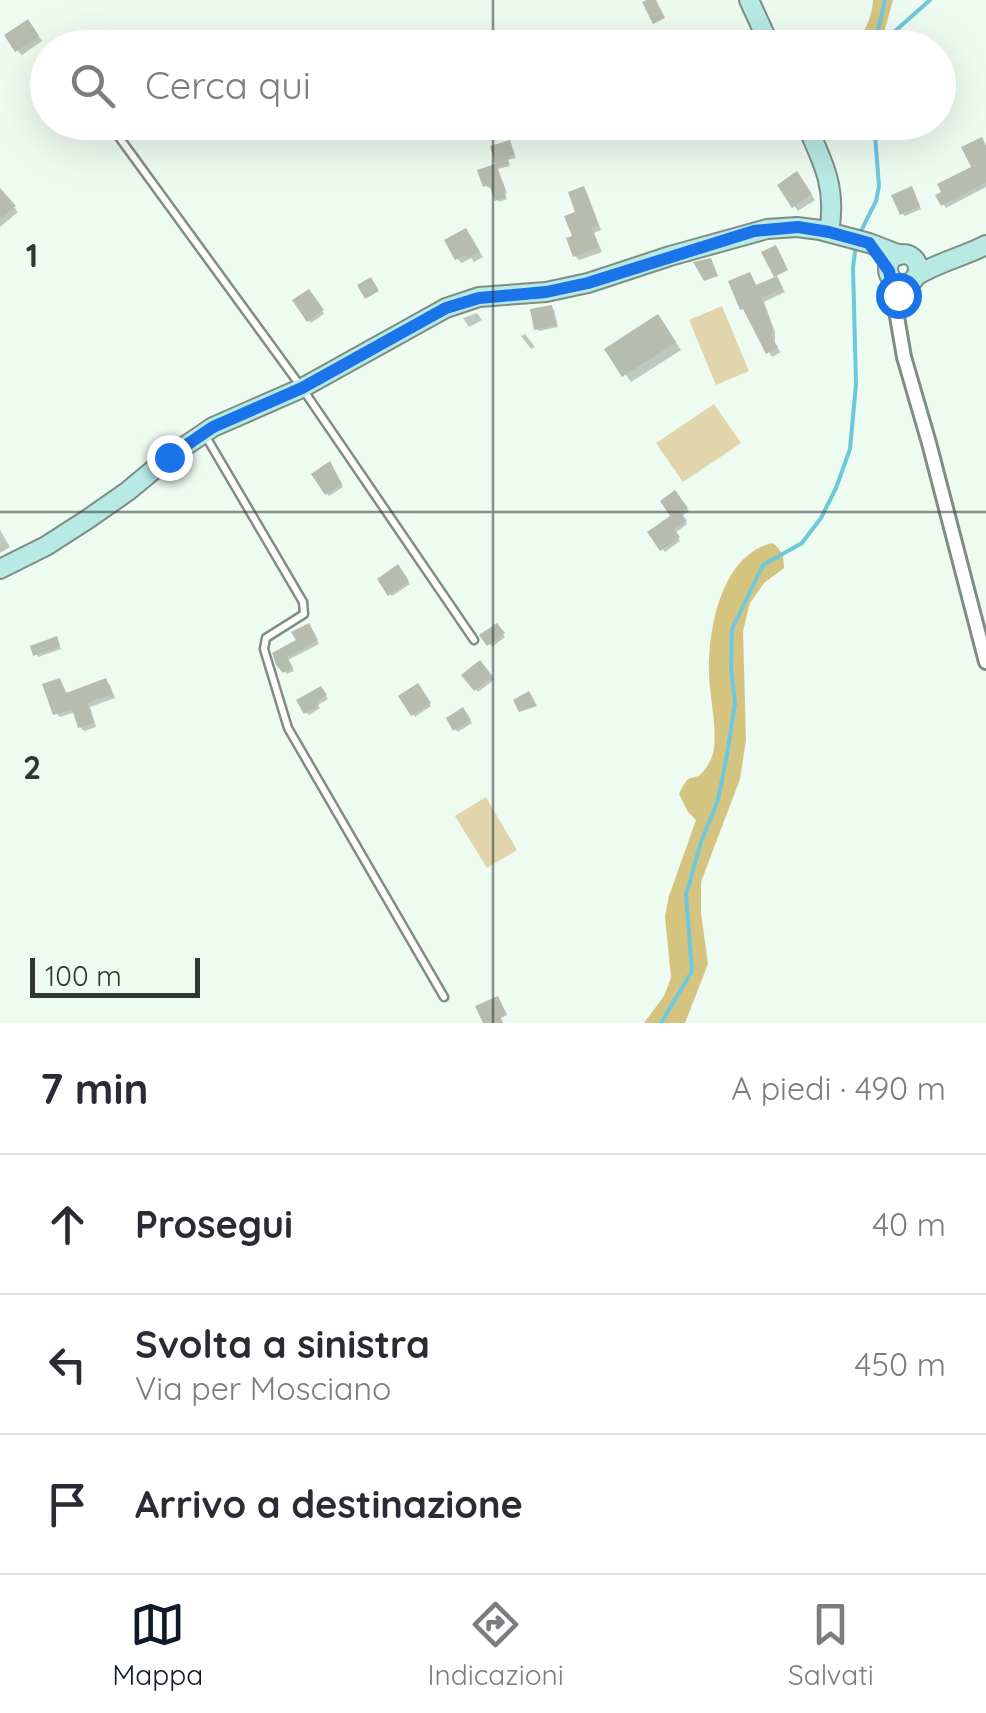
<!DOCTYPE html>
<html lang="it">
<meta charset="utf-8">
<style>
:root{--surface:#fff;--page:#f7f7f7;--text:#2b2b33;--muted:#7c7c81;--line:#e1e1e2;--accent:#111827}
body{margin:0;font-family:Quicksand,sans-serif;background:var(--page);color:var(--text)}
.scale{position:absolute;left:30px;bottom:25px;width:170px;box-sizing:border-box;padding-left:10px;border:5px solid #313633;border-top:0;font-size:28px;line-height:35px;white-space:nowrap;color:#313633;-webkit-text-stroke:8px #edfbf1;paint-order:stroke}
.stop{position:absolute;width:30px;height:30px;margin:-22px;border:8px solid #1a73e8;border-radius:50%;background:#fff}
.stop.end{background:#1a73e8;border-color:#fff;box-shadow:0 2px 10px #0008}
.list{margin:0;padding:0;list-style:none}
h2{display:flex;justify-content:space-between;align-items:center;height:130px;margin:0;padding:0 40px;font-size:42px}
h2 small{font-size:32px;font-weight:400;color:var(--muted)}
.list li{display:grid;grid-template-columns:65px 1fr auto;gap:30px;align-items:center;box-sizing:border-box;height:140px;padding:0 40px;border-top:2px solid var(--line)}
.list b{display:block;font-size:38px;white-space:nowrap}
.list p{margin:0;font-size:32px;white-space:nowrap;color:var(--muted)}
.list em{font-size:32px;font-style:normal;color:var(--muted)}
.icon{flex:none;width:55px;height:55px;fill:none;stroke:currentColor;stroke-width:2;stroke-linecap:round;stroke-linejoin:round}
.map{position:relative;flex:none;width:986px;height:1023px;overflow:hidden}
.search{position:absolute;background:var(--surface);box-shadow:0 10px 40px #0002;left:30px;right:30px;top:30px;height:110px;display:flex;align-items:center;gap:25px;box-sizing:border-box;padding:0 35px;border-radius:55px;color:var(--muted);font-size:38px}
.sheet{height:550px;background:var(--surface)}
nav{display:flex;justify-content:space-around;align-items:center;box-sizing:border-box;height:140px;border-top:2px solid var(--line);background:var(--surface);font-size:28px;color:var(--muted)}
nav a{display:grid;justify-items:center;gap:5px}
nav .on{color:var(--accent)}
.map>svg:first-child{display:block}
</style>
<div class="map">
<svg width="986" height="1023" viewBox="0 0 986 1023">
<rect width="100%" height="100%" fill="#edfbf1"/>
<path fill="#e0d5ab" d="M722 306 749 371 716 385 689 320Z
M714 404 741 443 683 482 656 443Z
M486 797 517 850 487 868 455 816Z"/>
<path fill="#d5c47f" d="M873 0H893L880 47H853C864 33 872 19 873 0Z
M772 543C782 549 784 557 784 568L764 583 750 603 743 631 746 740 740 779 701 882V913L708 964 685 1023H644L664 996 671 978 665 916 669 896 696 820 688 812 679 794C679 793 686 781 687 780 691 777 697 778 701 774 706 770 711 759 713 754 718 728 710 701 709 675 708 631 720 556 772 543Z"/>
<path fill="#0003" d="M32 27 42 41 22 55 17 50Z
M981 140 986 146V187L946 208 943 204 944 193 974 168Z
M509 143 516 158 508 160 510 166 498 169 507 194H505L507 199 499 202 492 186 488 188 486 185 481 172 499 165Z
M801 179 815 200 798 211 794 206Z
M583 189 587 193 601 230 594 233 602 252 579 260 575 256Z
M914 192 921 209 905 216 902 213Z
M2 193 18 212 0 227V194Z
M466 231 483 257 474 262 471 258 462 263 457 259Z
M749 275 757 287 777 279 785 292 764 302 775 332V344L781 352 772 357 743 309Z
M311 294 324 314 311 323 309 320Z
M551 307 554 310 558 327 539 331 536 328Z
M477 313 482 320 469 327 463 318Z
M664 324 681 350 631 382 608 350Z
M525 334 535 347 531 349 521 336Z
M332 467 343 487 329 496 327 493Z
M675 494 689 511 682 516 687 524 675 533 680 541 665 552 650 533 674 516Z
M0 530 10 547 0 553Z
M400 570 410 584 392 596 390 594Z
M497 626 505 637 492 647 483 635Z
M311 629 319 644 288 660 294 671 287 674 278 664Z
M56 639 61 649 38 657 36 654Z
M480 663 494 680 478 692 464 675Z
M60 681 68 695 106 681 110 685 115 698 90 707 96 727 84 731 80 727 75 712 60 717 56 713Z
M420 689 431 706 415 717 413 714Z
M323 691 328 699 318 705 320 708 309 715 306 712Z
M465 713 472 723 458 732 455 729Z"/>
<g fill="none" stroke-linecap="round" stroke-linejoin="round">
<path stroke="#6ec8dc" stroke-width="4" d="M874 48 885 0
M876 48 930 0
M860 233 876 201 879 186 874 122
M661 1023 692 971 686 895 701 842 718 800 727 755 735 703 731 668 732 629 763 565 802 543 821 518 836 488 850 449 856 384 853 267 856 244"/>
</g>
<path fill="#b6bcae" d="M647 0H656L665 18 653 24 642 2Z
M28 19 39 36 15 52 4 35Z
M982 137 986 146V182L941 206 935 195 941 192 937 184 971 167 961 147Z
M510 140 515 155 507 157 509 163 497 167 506 191 504 192 506 197 495 201 489 185 483 187 477 170 495 164 490 146Z
M797 171 812 194 792 208 777 185Z
M584 186 599 226 592 228 599 247 573 257 566 238 572 236 564 216 575 212 568 192Z
M912 186 920 206 900 215 891 195Z
M0 188 16 206 0 219Z
M466 228 480 252 467 258 465 255 455 260 444 240Z
M776 245 788 270 774 277 761 252Z
M711 258 718 276 704 281 693 262Z
M750 272 756 285 777 276 783 288 761 298 772 326V338L778 347 766 354 743 309 740 310 728 281Z
M371 277 379 291 365 299 357 285Z
M309 289 324 310 307 322 292 300Z
M552 305 556 325 534 330 530 309Z
M658 314 676 342 622 377 604 349Z
M330 461 342 484 325 495 311 474Z
M675 490 688 508 681 513 687 521 674 529 680 537 660 551 647 532 670 516 660 501Z
M398 564 409 581 388 596 377 579Z
M309 623 318 640 287 657 293 668 283 673 276 665 272 653 296 640 291 632Z
M497 623 505 633 487 646 479 635Z
M57 636 60 646 33 656 30 646Z
M480 660 493 677 474 691 461 675Z
M60 678 66 693 106 678 112 694 87 703 94 723 78 728 72 709 53 715 42 684Z
M418 683 431 703 411 716 398 696Z
M321 686 327 695 317 701 319 705 304 714 296 700Z
M529 691 537 706 519 712 513 700Z
M463 707 471 720 453 731 446 718Z
M498 996 507 1015 501 1018 503 1023H483L475 1006Z"/>
<g fill="none" stroke-linecap="round" stroke-linejoin="round">
<defs>
<path id="lane" d="M108 122 302 388 474 640
M205 435 303 602 304 614 266 638 264 649 288 728 444 997"/>
<path id="street" d="M890 276 904 357 929 443 986 662
M895 300 907 283"/>
<path id="secondary" d="M749 0 771 48
M805 122C823 162 837 187 829 232
M888 269a15 15 0 1 1 30 0a15 15 0 1 1-30 0Z
M916 276C938 262 963 257 986 245
M0 569 46 546 88 519 128 491 169 457 213 427 302 388 446 308 479 297 546 292 588 283 670 256 767 229 797 227 820 230 869 243 900 255"/>
</defs>
<use href="#lane" stroke="#808d84" stroke-width="11"/>
<use href="#street" stroke="#808d84" stroke-width="18"/>
<use href="#secondary" stroke="#808d84" stroke-width="22"/>
<use href="#lane" stroke="#fff" stroke-width="6"/>
<use href="#street" stroke="#fff" stroke-width="12"/>
<use href="#secondary" stroke="#b7e9e5" stroke-width="18"/>
</g>
<g fill="none" stroke-linecap="round" stroke-linejoin="round">
<path stroke="#1a73e8" stroke-width="12" d="M169 457 213 427 302 388 446 308 479 298 546 292 588 283 754 231 798 227 829 232 869 243 889 271 895 300 898 295"/>
</g>
<path fill="none" stroke="#313633" stroke-width="2.5" stroke-opacity="0.55" d="M493 0V48M493 122V1023M0 512H986"/>
<g font-size="32" text-anchor="middle" font-weight="bold" fill="#313633" stroke="#edfbf1" stroke-width="10" stroke-linejoin="round" paint-order="stroke">
<text x="32" y="267">1</text>
<text x="32" y="779">2</text>
</g>
</svg>
<div class="scale">100 m</div>
<div class="stop" style="left:898px;top:295px"></div>
<div class="stop end" style="left:169px;top:457px"></div>
<div class="search"><svg class="icon" aria-label="search" viewBox="0 0 24 24"><circle cx="10" cy="10" r="6"/><path d="M15 15l6 6"/></svg>Cerca qui</div>
</div>
<section class="sheet">
<h2>7 min<small>A piedi · 490 m</small></h2>
<ul class="list">
<li><svg class="icon" aria-label="ahead" viewBox="0 0 24 24"><path d="M12 20V5M6 11l6-6 6 6"/></svg><div><b>Prosegui</b></div><em>40 m</em></li>
<li><svg class="icon" aria-label="left" viewBox="0 0 24 24"><path d="M17 20v-9H6M10 6l-5 5 5 5"/></svg><div><b>Svolta a sinistra</b><p>Via per Mosciano</p></div><em>450 m</em></li>
<li><svg class="icon" aria-label="arrive" viewBox="0 0 24 24"><path d="M6 21V4h12l-3 4 3 4H6"/></svg><div><b>Arrivo a destinazione</b></div></li>
</ul>
</section>
<nav>
<a class="on"><svg class="icon" aria-label="map" viewBox="0 0 24 24"><path d="M3 6l6-2 6 2 6-2v14l-6 2-6-2-6 2zM9 4v14M15 6v14"/></svg>Mappa</a>
<a><svg class="icon" aria-label="directions" viewBox="0 0 24 24"><path d="M12 3l9 9-9 9-9-9zM9 14v-3h6M13 9l2 2-2 2"/></svg>Indicazioni</a>
<a><svg class="icon" aria-label="saved" viewBox="0 0 24 24"><path d="M7 4h10v16l-5-4-5 4z"/></svg>Salvati</a>
</nav>
